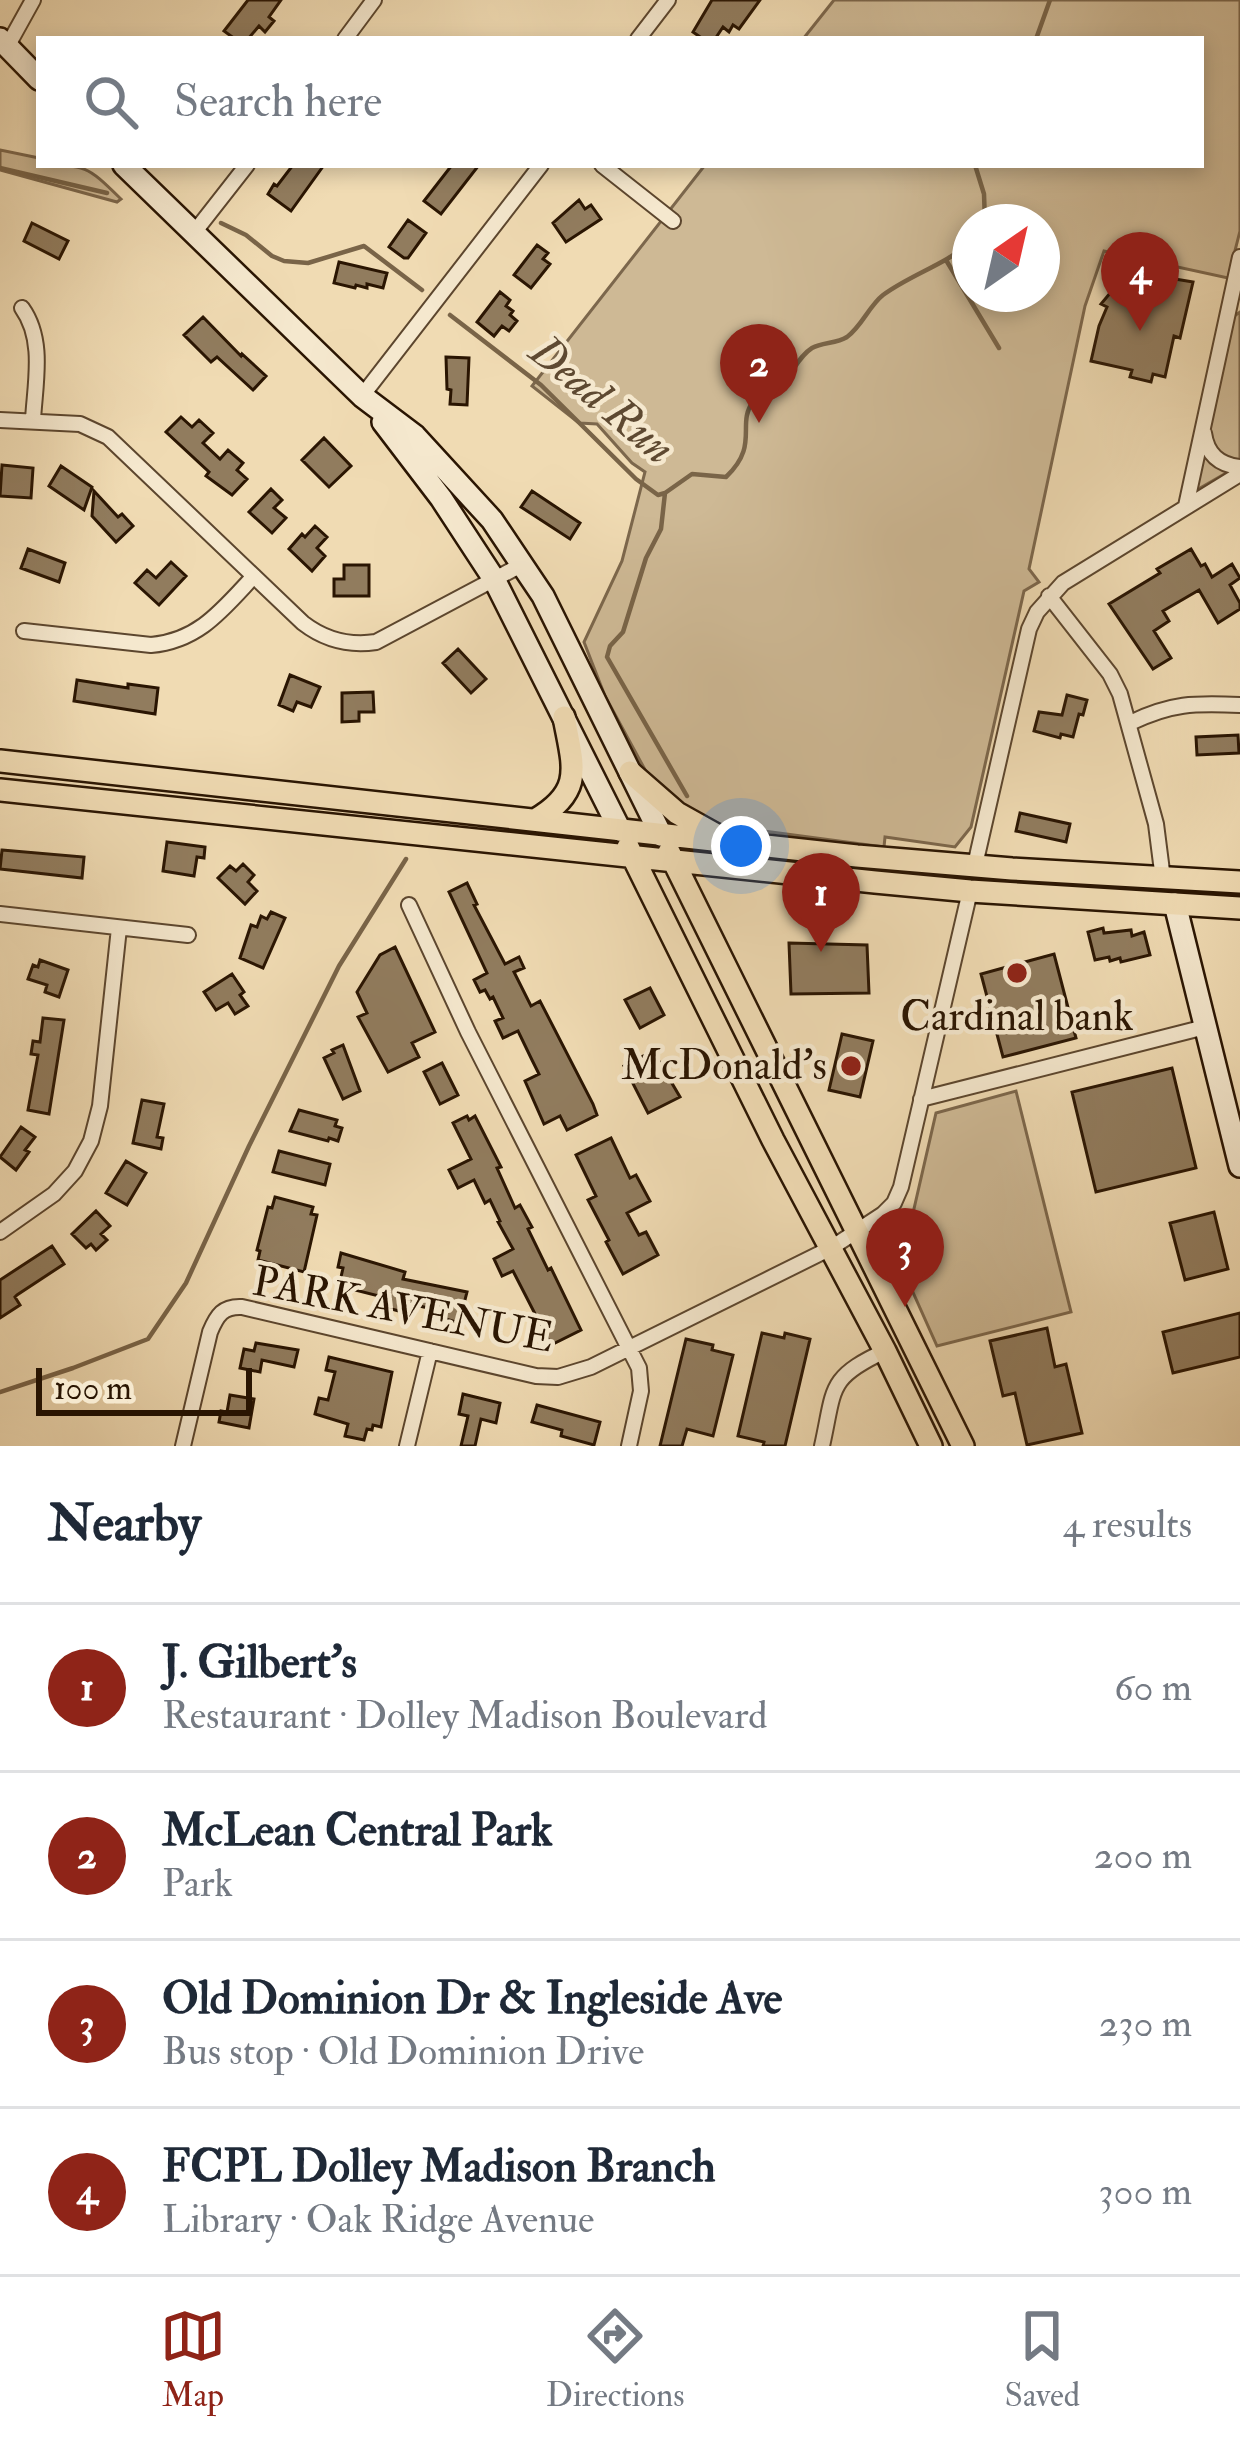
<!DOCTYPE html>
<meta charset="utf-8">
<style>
:root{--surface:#fff;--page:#f2f2f3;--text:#1f2937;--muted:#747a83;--line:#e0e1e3;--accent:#8f2418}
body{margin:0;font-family:"IM FELL Double Pica",serif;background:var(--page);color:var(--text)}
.compass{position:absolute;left:952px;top:204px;width:108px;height:108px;border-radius:50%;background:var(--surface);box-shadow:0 6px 18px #0003;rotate:34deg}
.scale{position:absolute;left:36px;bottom:30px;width:216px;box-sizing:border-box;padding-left:12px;border:6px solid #2a1502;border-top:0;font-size:33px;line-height:42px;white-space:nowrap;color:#2a1502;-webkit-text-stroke:9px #f5e8ce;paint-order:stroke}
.you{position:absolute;left:741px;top:846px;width:42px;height:42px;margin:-30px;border:9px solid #fff;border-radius:50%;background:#1a73e8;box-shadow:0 0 0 18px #1a73e833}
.badge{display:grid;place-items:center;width:78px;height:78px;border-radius:50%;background:var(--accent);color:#fff;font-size:39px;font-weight:700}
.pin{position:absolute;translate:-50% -99px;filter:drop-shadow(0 3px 6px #0008)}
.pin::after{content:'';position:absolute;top:63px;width:42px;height:36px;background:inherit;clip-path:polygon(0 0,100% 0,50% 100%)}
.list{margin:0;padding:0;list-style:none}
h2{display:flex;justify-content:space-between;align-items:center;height:156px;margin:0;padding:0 48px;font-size:51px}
h2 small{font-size:39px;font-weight:400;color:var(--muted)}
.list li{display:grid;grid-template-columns:78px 1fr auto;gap:36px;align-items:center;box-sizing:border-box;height:168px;padding:0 48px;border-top:3px solid var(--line)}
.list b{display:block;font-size:45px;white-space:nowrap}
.list p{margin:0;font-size:39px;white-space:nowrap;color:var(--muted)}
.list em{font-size:39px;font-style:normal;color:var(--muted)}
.icon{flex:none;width:66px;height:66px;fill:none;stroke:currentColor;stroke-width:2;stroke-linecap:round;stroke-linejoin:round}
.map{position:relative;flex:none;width:1240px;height:1446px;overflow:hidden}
.search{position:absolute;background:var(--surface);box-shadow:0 6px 18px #0003;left:36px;right:36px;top:36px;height:132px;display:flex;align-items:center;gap:30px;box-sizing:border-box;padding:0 42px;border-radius:0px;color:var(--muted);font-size:45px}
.sheet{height:828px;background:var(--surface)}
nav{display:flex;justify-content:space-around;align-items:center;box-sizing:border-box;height:168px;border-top:3px solid var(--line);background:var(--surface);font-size:33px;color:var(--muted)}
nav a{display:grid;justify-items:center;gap:6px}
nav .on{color:var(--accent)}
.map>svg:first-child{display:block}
</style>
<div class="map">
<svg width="1240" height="1446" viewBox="0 0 1240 1446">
<rect width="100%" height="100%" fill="#f0dbb3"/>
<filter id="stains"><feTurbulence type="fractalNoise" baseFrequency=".00167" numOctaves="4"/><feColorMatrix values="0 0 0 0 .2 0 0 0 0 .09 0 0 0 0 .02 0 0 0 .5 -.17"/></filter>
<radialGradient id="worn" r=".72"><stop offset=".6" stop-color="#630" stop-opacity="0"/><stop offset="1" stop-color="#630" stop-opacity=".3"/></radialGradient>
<path fill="#ceb995" stroke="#7c674c" stroke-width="3" fill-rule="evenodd" d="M834 0H1240V231L1228 278 1104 251 1085 306 1029 569 1039 582 1024 591 971 827 955 847 885 837 884 847 725 826 662 801 605 696 584 642 622 561 645 472 632 463 597 424 579 423 532 386 705 165H1201V39H803ZM970 222H1042V294H970Z
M0 150 39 158V165C87 165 87 166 121 199L117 202 0 170Z
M1240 312V465L1188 495 1233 317Z
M1016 1091 1071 1312 937 1346 899 1261 898 1218 913 1213 936 1113Z"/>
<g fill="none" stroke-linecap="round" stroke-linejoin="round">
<path stroke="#796448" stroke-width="4.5" d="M1036 39 1050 0
M975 165 984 194 985 222
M0 168 107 193
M221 223 246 235 272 256 284 261 308 263 364 246 422 290
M946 260 999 348
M450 315 541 385 636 479 658 495 665 493
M665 493 692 474 726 477C760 445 736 424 753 402 758 394 768 395 776 389 792 378 796 358 812 348 823 342 836 344 847 337 862 326 869 306 883 295 910 275 944 265 970 243
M665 493 661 529 646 558 623 632 610 646 607 657 687 796
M0 1392 73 1368 148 1339 186 1283 249 1146 339 966 406 859"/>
</g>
<path fill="#917c5e" stroke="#2a1502" stroke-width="3" d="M248 0H281L269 17 274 21 265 32 259 26 248 39H235L224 31Z
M712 0H760L739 29 733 25 729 32 723 27 715 39H703L693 32Z
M293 165H324L291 211 268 194 274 184 277 186Z
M452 165H479L441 214 424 201Z
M579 200 585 209 591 205 601 219 566 242 553 223Z
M408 220 426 233 408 258H404L389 247Z
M32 223 68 241 59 259 24 241Z
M537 245 548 253 543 259 550 264 531 288 514 275Z
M339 262 387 273 383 288 367 284V288L356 285 355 288 334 283Z
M1145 274 1193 282 1180 338 1174 336 1165 377 1153 374 1151 382 1130 377 1132 370 1091 361 1099 326 1107 307 1101 304 1111 292 1108 286 1126 277Z
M500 292 510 300 506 306 513 311 510 315 517 321 509 331 502 326 494 336 477 322Z
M203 317 241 356 242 354 266 376 253 390 217 357 211 362 184 335Z
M446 357 469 358 467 405 450 404 451 390 447 389Z
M181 417 192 427 199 420 213 433 203 443 220 459 228 450 243 463 237 470 247 479 232 495 206 476 209 472 166 432Z
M324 438 351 466 329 487 302 460Z
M2 465 33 468 31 498 0 496Z
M61 466 92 487 84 510 49 486Z
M271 489 282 500 274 508 286 518 272 533 249 512Z
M94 491 118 517 122 514 133 526 116 542 92 516Z
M532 491 580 523 570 539 521 507Z
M315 526 327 537 317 548 325 556 312 571 289 549 302 534 305 537Z
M28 549 65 563 59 582 21 568Z
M1191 549 1201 566 1205 564 1212 577 1232 564 1240 578 1230 585 1240 603V609L1218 623 1199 590 1163 611 1169 621 1154 631 1171 658 1153 669 1109 604 1160 573 1157 569Z
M171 562 186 576 159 605 135 583 147 570 156 578Z
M344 565H369V596H334V579H344Z
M458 649 486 679 471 693 443 663Z
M290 675 320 687 311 707 297 702 293 711 279 705Z
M77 680 128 688V684L158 688 155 714 74 701Z
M373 692 374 712H359V721L342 722V693Z
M1067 695 1087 700 1083 715 1079 714 1073 737 1061 734 1060 738 1034 731 1039 712 1062 715Z
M1238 735 1239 753 1197 755 1196 737Z
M1020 813 1070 824 1066 842 1016 831Z
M167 842 205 847 204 858 197 857 194 876 163 871Z
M2 850 84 857 82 878 0 869Z
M243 864 254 875 248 882 257 891 245 904 218 878 230 866 236 871Z
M467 883 477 904 474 905 505 964 519 957 524 968 514 972 531 1006 540 1001 593 1104 597 1115 567 1130 560 1116 544 1124 525 1081 539 1074 532 1060 518 1031 503 1038 495 1021 503 1018 493 997 490 999 485 990 480 992 474 980 487 973 449 892Z
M271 912 285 918 263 968 240 958 251 925 257 927 261 916 267 919Z
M1103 928 1104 933 1131 930 1132 936 1144 932 1150 955 1121 962 1120 958 1110 961 1109 957 1095 960 1088 932Z
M789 943 867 945 869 993 791 994Z
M395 947 435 1032 412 1043 419 1057 388 1072 358 1017 367 1013 357 992 380 955Z
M1054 954 1076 1038 1003 1057 981 974Z
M40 960 68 970 59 997 45 992 47 985 28 979 33 965 38 967Z
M232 974 244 992 240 995 248 1006 235 1014 228 1003 216 1010 204 992Z
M650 988 664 1015 640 1028 625 1000Z
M43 1018 64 1020 49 1114 28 1110 38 1055 31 1054 33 1041 40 1042Z
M842 1034 873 1041 860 1097 829 1090Z
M343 1045 360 1091 343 1099 324 1058 334 1053 332 1050Z
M653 1051 680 1097 648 1113 624 1066Z
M442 1063 458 1095 440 1104 424 1072Z
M1172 1068 1196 1168 1096 1192 1072 1092Z
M142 1100 164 1104 157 1137 163 1138 161 1149 133 1143Z
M299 1110 337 1120 335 1126 342 1128 338 1141 329 1138 328 1141 290 1131Z
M467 1116 469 1120 475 1116 501 1167 497 1168 515 1208 520 1205 532 1227 528 1229 548 1270 551 1268 581 1330 551 1345 513 1271 502 1276 494 1259 513 1249 498 1222 500 1221 490 1200 485 1203 474 1180 458 1188 449 1170 471 1159 453 1123Z
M21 1127 35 1137 25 1150 29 1152 16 1170 0 1157Z
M611 1138 630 1178 636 1175 650 1201 627 1213 639 1235 646 1232 658 1255 623 1274 606 1242 609 1240 588 1200 596 1196 576 1155Z
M279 1151 330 1164 325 1185 273 1172Z
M126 1161 146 1173 127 1205 106 1193Z
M275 1197 313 1207 311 1214 317 1215 304 1272 258 1260 260 1251 257 1250 268 1207 272 1208Z
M96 1211 110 1226 101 1234 107 1240 96 1250 91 1244 86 1248 72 1234Z
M1214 1212 1228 1269 1185 1280 1170 1223Z
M52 1246 64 1264 17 1295 15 1297 20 1305 0 1318V1280Z
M341 1253 405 1272 403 1279 467 1292 459 1323 436 1316 437 1310 406 1303 405 1306 400 1304 399 1311 384 1307 387 1298 339 1286 343 1268 338 1267Z
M1240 1313V1357L1173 1373 1163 1332Z
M1047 1328 1055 1367 1066 1364 1082 1433 1027 1445 1015 1393 1003 1396 990 1341Z
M762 1333 784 1338 785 1333 810 1339 785 1446H763L764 1442 738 1436Z
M686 1339 713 1345 712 1350 733 1355 713 1436 687 1429 682 1446H660Z
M256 1343 298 1350 294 1367 262 1360 260 1372 240 1368 244 1349 254 1351Z
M329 1357 392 1372 381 1427 373 1425 372 1430 367 1429 364 1440 345 1436 348 1424 315 1414 319 1398 328 1400 335 1372 326 1370Z
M463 1394 500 1403 496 1423 481 1419 475 1446H461L468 1416 459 1414Z
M230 1395 254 1399 249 1428 219 1422 221 1411 227 1412Z
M537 1405 600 1422 594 1445 561 1436 562 1430 532 1422Z"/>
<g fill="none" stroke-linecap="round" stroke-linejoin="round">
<defs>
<path id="street" d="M345 39 374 0
M638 39 668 0
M7 47 33 0
M602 165 673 221
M193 234 247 165
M22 308C45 340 35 383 33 420
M362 396 541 165
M0 420 80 424 108 437 303 623C325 640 349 646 376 642L523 564
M1204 433C1207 454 1219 465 1240 467
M1186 506 1240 257
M1049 596 1110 674 1120 694 1156 824 1163 879
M24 631 151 645C199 641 223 609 254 576
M1130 723C1171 703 1194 703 1240 705
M975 865 1029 629 1037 612 1063 583 1240 474
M409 905 468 1032 639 1368 641 1391 629 1446
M0 914 188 935
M921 1099 1205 1027
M0 1232 54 1194 75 1171 91 1141 100 1106 119 928
M183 1446 210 1332C217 1315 223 1306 242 1307L536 1376 558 1377 591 1367 831 1248 883 1214 894 1203 901 1187 970 891
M407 1446 430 1351
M822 1446C835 1388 827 1378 885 1351"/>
<path id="secondary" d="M0 39 39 79
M124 165 362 396 415 436 492 520 543 596 661 835
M383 422 441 498 494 579 620 830
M1175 904 1240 1166"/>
<path id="primary" d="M0 761 857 856 1012 869 1240 882
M630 772 677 813 720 837
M0 790 875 882 970 891 1240 908
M535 820C585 791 573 766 564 717
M628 847 773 1140 885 1351 931 1446
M669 852 963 1446"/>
</defs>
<use href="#street" stroke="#5c462e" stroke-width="18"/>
<use href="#secondary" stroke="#2a1502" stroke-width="26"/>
<use href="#primary" stroke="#2a1502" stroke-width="26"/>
<use href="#street" stroke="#f5e8ce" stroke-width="14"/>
<use href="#secondary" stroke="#f5e8ce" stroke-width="21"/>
<use href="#primary" stroke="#f0dbb3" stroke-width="21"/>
</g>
<g fill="#8f2418" stroke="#f5e8ce" stroke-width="4.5">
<circle cx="1017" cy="973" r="12"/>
<circle cx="851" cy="1066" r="12"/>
</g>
<g text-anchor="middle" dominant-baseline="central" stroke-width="9" stroke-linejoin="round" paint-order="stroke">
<g font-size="42" fill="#2a1502" stroke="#f5e8ce">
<text x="1017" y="1017">Cardinal bank</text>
<text x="827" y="1066" text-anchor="end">McDonald's</text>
</g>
<g font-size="42" fill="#2a1502" stroke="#f5e8ce">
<text transform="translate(403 1310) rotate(11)">PARK AVENUE</text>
</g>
<g font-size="45" font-style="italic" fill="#5e4931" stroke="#f5e8ce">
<text transform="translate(602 400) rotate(40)">Dead Run</text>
</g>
</g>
<rect width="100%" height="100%" filter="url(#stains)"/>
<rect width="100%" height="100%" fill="url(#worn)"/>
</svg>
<svg class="compass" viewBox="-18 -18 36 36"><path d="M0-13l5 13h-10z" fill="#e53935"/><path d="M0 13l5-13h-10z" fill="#747a83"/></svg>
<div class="scale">100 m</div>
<div class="you"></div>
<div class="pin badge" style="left:821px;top:952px">1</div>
<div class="pin badge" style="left:759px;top:423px">2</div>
<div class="pin badge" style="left:905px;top:1307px">3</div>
<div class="pin badge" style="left:1140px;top:331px">4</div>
<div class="search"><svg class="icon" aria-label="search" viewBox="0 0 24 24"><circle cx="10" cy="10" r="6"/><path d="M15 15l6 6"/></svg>Search here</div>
</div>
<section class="sheet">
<h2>Nearby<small>4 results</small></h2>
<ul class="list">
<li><span class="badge">1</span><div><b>J. Gilbert's</b><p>Restaurant · Dolley Madison Boulevard</p></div><em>60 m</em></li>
<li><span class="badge">2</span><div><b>McLean Central Park</b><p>Park</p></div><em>200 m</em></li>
<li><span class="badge">3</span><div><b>Old Dominion Dr &amp; Ingleside Ave</b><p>Bus stop · Old Dominion Drive</p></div><em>230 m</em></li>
<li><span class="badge">4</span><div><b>FCPL Dolley Madison Branch</b><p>Library · Oak Ridge Avenue</p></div><em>300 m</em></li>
</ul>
</section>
<nav>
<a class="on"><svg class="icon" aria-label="map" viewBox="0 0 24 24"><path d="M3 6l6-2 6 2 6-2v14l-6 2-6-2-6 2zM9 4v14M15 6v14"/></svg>Map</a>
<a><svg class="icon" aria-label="directions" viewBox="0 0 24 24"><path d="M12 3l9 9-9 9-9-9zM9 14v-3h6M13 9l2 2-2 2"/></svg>Directions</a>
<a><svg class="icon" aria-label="saved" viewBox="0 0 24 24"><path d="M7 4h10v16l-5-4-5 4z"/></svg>Saved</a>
</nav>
